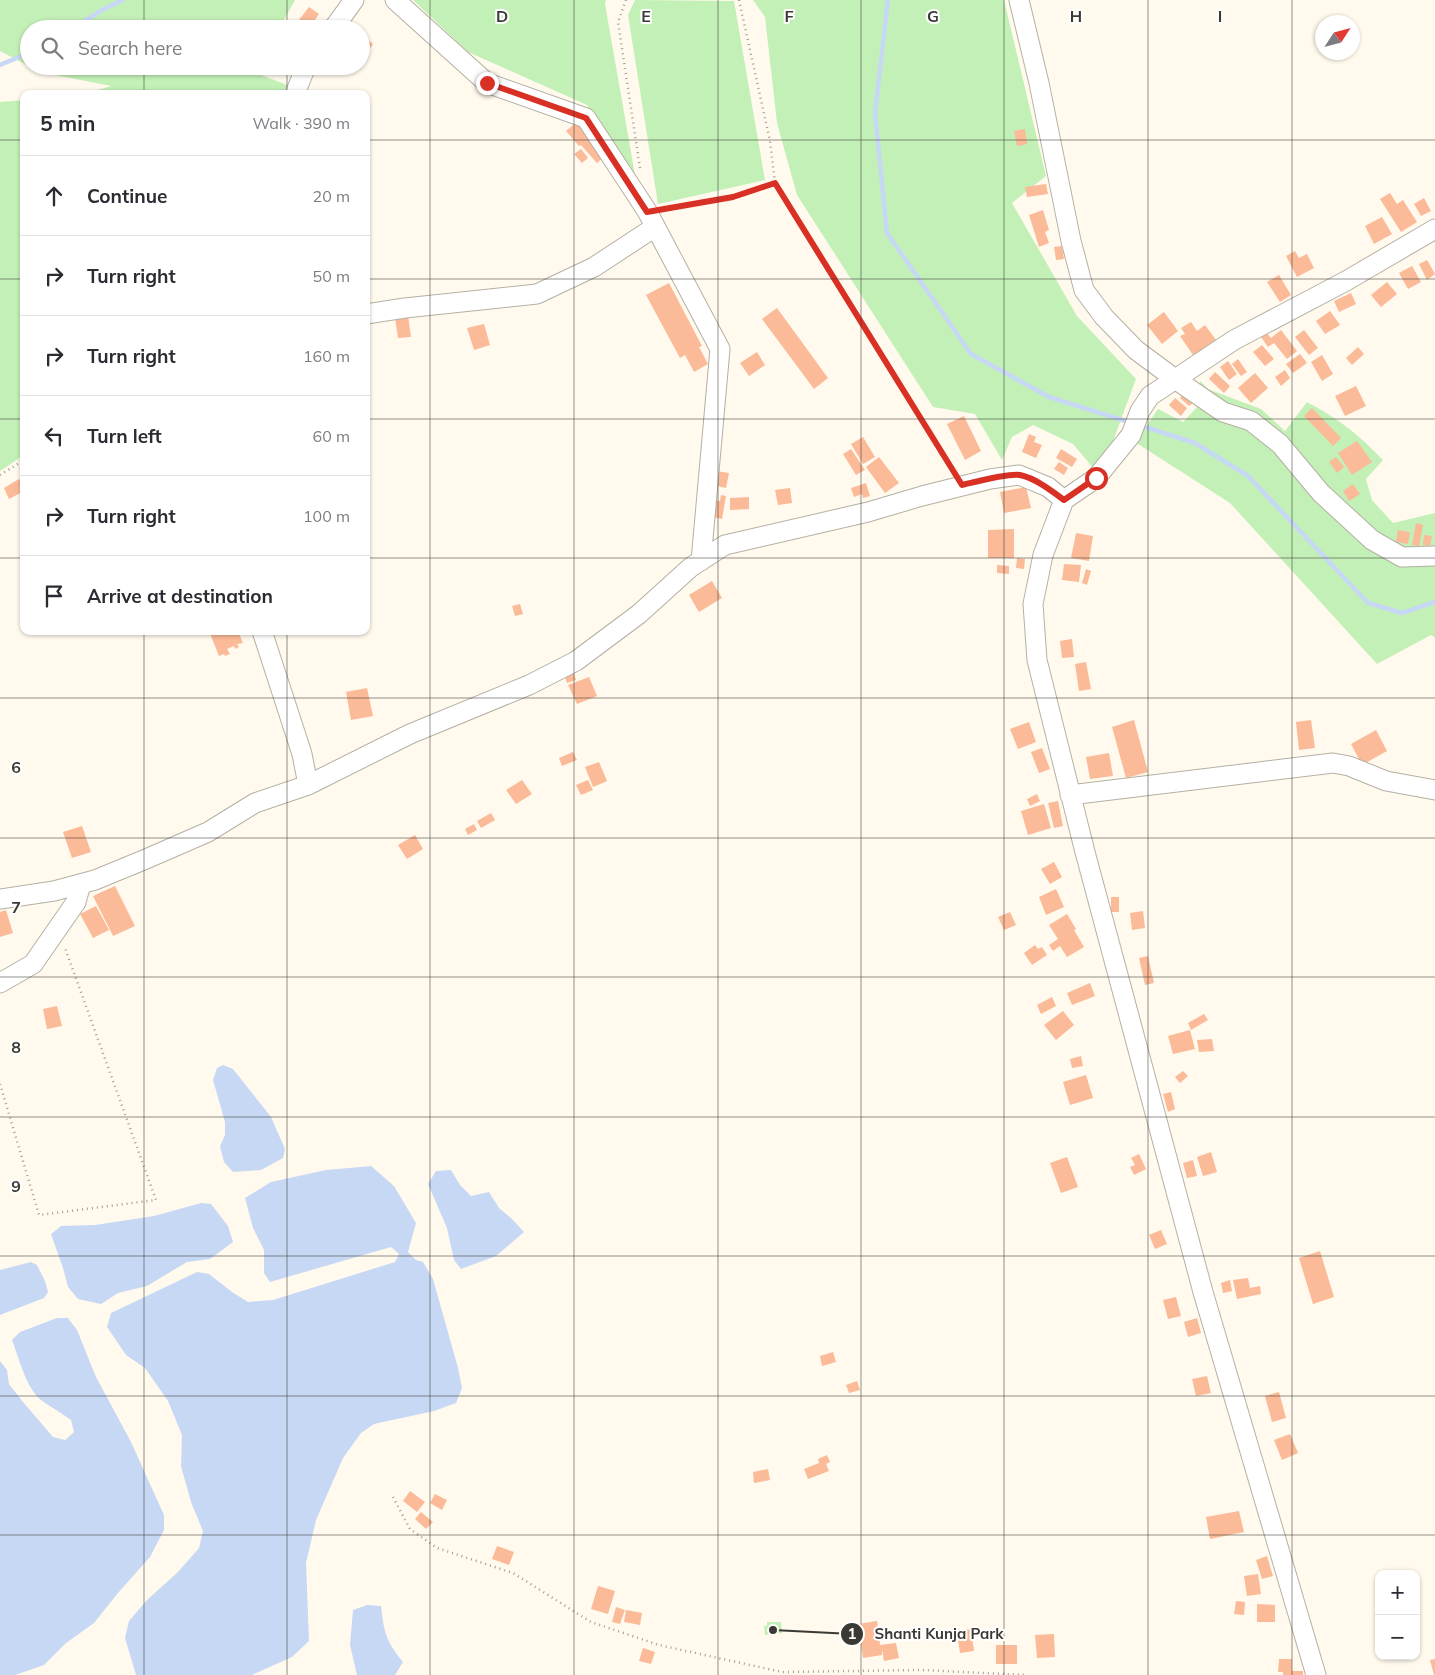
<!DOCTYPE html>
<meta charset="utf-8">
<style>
:root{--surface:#fff;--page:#f7f7f7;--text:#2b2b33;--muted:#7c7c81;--line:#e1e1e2}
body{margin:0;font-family:Mulish,sans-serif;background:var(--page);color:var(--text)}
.controls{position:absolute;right:15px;bottom:15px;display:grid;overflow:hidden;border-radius:10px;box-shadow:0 1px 4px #0004}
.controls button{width:45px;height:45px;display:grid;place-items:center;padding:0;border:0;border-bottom:1px solid var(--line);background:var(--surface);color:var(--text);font:25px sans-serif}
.compass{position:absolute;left:1315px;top:15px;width:45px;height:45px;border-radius:50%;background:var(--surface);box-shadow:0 1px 4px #0004;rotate:54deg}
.stop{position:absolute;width:15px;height:15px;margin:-11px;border:4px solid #d93025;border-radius:50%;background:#fff}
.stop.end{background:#d93025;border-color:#fff;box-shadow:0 1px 5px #0008}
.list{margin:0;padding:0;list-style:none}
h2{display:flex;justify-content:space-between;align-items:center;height:65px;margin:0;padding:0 20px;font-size:21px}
h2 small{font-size:16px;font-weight:400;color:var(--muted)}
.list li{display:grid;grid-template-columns:32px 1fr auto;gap:15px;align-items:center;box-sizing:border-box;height:80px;padding:0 20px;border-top:1px solid var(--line)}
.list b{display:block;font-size:19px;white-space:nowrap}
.list em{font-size:16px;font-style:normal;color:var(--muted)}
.icon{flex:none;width:28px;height:28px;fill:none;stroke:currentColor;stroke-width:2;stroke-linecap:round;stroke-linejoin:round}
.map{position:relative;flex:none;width:1435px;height:1675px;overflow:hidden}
.search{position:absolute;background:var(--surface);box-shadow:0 1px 4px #0004;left:20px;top:20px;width:350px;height:55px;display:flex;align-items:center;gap:12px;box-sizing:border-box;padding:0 18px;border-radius:28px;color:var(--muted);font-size:19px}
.panel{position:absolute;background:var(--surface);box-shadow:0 1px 4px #0004;left:20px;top:90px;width:350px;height:545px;border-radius:10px}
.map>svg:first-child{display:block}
</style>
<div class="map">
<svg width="1435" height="1675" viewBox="0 0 1435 1675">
<rect width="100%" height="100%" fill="#fffaed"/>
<path fill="#c3f0b7" d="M0 0H295L279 29H29V66H238L287 85 285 94H85L111 86 40 72 0 51Z
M413 0H606L605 4 635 175 623 164 587 105 468 52Z
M635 0 734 1 765 180 658 204 628 15Z
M753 0H1004L1046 176 1012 203 1077 316 1136 379 1113 441 1095 470 1073 444 1033 425 1012 437 1002 460 975 414 933 407 797 195 777 123 765 17Z
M24 100V455L0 471V102Z
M1200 381 1208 389 1261 409 1285 431 1307 402C1339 419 1358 434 1383 460L1366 479 1372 500 1393 523 1435 513V638L1431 635 1377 664 1230 503 1135 442 1158 409 1183 422 1199 405Z
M767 1622H781L782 1633 765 1635 764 1626H767Z"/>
<path fill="#c7d8f5" d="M223 1065 233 1069 271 1117 285 1149 283 1158 261 1170 233 1172 224 1162 220 1146 225 1135V1122L213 1080 217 1068Z
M371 1166 394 1186 416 1223 408 1252 416 1260 423 1262 433 1279 458 1368 462 1388 456 1403 434 1411 374 1424 361 1433 343 1458 316 1520 306 1563 309 1641 292 1657 252 1675H136L125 1638 129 1621 147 1600 178 1572 199 1548 203 1531 191 1502 181 1466 182 1435 168 1401 145 1368 126 1355 107 1327 111 1313 197 1272 209 1274 232 1292 248 1302 273 1300 395 1262 399 1254 391 1247 270 1282 264 1273V1250L253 1228 245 1198 271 1182 326 1170Z
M451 1170 460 1185 471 1196 489 1192 499 1208 512 1219 524 1232 496 1256 461 1269 454 1260 447 1228 428 1184 436 1171Z
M201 1203 211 1204 228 1226 233 1242 210 1259 187 1262 147 1286 118 1293 101 1304 78 1299 68 1287 63 1268 51 1234 61 1226 95 1225 154 1216Z
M31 1262 37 1265 45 1281 48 1292 44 1298 0 1315V1270Z
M57 1318H68L77 1330 96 1377 131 1442 164 1515V1530L150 1557 118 1593 94 1623 66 1643 44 1665 15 1675H0V1361L7 1370 9 1384 23 1402 53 1437 65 1440 74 1432 71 1420C62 1413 50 1407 41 1400 26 1388 19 1358 12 1340L20 1332Z
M367 1605 381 1606C384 1633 386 1641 403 1662L395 1675H357L350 1645 353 1610Z"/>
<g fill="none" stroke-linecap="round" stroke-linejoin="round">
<path stroke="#c7d8f5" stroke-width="4.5" d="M888 0 875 113 887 233 971 354 1049 397 1132 423
M72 29 102 10 123 0
M0 65 29 53
M1139 425 1195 443 1248 476 1368 603 1402 613 1435 602"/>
</g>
<path fill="#fbba98" d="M309 7 319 14 310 27 299 20Z
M350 20 363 29H344Z
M367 39 373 44 368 51 362 46Z
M264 66H281L276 74Z
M578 121 605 156 597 163 581 145 579 146 566 131Z
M1025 129 1027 144 1017 146 1014 131Z
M581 149 588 158 582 163 574 154Z
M1046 184 1048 194 1027 197 1025 187Z
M1390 193 1397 204 1403 200 1417 222 1401 232 1380 199Z
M1424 198 1431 211 1421 216 1414 204Z
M1043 210 1049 230 1045 232 1049 243 1039 247 1029 215Z
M1382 217 1392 234 1374 244 1365 226Z
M1062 246 1064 259 1056 260 1054 247Z
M1295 251 1299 258 1307 254 1314 268 1297 277 1286 256Z
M1427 260 1435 274 1427 280 1419 264Z
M1412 266 1421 282 1408 289 1399 273Z
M1279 275 1291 295 1280 302 1267 282Z
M1387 282 1397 294 1381 307 1371 295Z
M669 283 702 346 699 347 708 364 694 372 685 355 680 358 646 295Z
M1351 293 1356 304 1339 312 1334 301Z
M777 308 828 378 814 389 762 319Z
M1330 311 1340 325 1325 334 1316 321Z
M1164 312 1178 331 1162 344 1147 325Z
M408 316 411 337 398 338 395 318Z
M1191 322 1197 331 1205 325 1216 340 1193 355 1180 336 1185 334 1181 328Z
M484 324 490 345 474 350 467 328Z
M1281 330 1297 351 1287 359 1274 343 1268 347 1261 337 1267 333 1271 338Z
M1304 330 1318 348 1309 355 1295 337Z
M1262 345 1274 359 1265 366 1253 352Z
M1358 347 1364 354 1352 365 1346 358Z
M757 352 765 365 749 376 740 363Z
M1300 354 1307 363 1293 373 1286 364Z
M1322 355 1333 374 1322 381 1311 362Z
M1238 359 1247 372 1241 376 1232 364Z
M1228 361 1237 374 1229 380 1220 367Z
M1285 370 1290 378 1281 386 1275 377Z
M1215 372 1230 386 1224 393 1209 379Z
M1255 373 1268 388 1251 403 1238 388Z
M1356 386 1366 406 1345 416 1335 396Z
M1184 393 1194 402 1189 406 1180 398Z
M1175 398 1187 408 1181 416 1169 405Z
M1312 408 1341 438 1333 446 1304 416Z
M964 416 981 451 965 460 947 424Z
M1029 434 1036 437 1034 442 1042 445 1036 458 1022 452Z
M863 437 875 457 863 464 851 444Z
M1357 441 1372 462 1352 475 1338 453Z
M851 449 865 470 856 475 843 454Z
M1061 449 1077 459 1072 467 1056 458Z
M879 457 899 483 885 493 866 467Z
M1336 457 1344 467 1337 473 1329 462Z
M1059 462 1068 468 1064 475 1054 469Z
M716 471 729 473 726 488 713 485Z
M19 479 24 487V491L9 499 4 488Z
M866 483 870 496 863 498 862 494 854 497 851 488Z
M1353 484 1360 494 1349 501 1343 491Z
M1026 487 1031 508 1004 513 1000 492Z
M790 488 792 503 778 505 775 490Z
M721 495 726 496 722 519 706 516 709 499 720 501Z
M749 497V509L730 510V498Z
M1416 523 1423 525 1419 546 1412 545Z
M1014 529V558H988V530Z
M1398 530 1410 532 1408 544 1396 542Z
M1076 533 1093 536 1089 561 1071 558Z
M1424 535 1432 536 1430 546 1423 545Z
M1017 558 1025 559 1024 569 1016 568Z
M1064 564 1081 565 1079 582 1062 580Z
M997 565 1009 566V574L997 573Z
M1086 569 1091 571 1087 585 1082 583Z
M712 581 722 598 699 612 689 595Z
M520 604 523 614 515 616 512 606Z
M209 631H238L243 643 237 644 239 647 235 649 234 646 227 649 230 654 225 656 224 654 219 656Z
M1072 639 1074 657 1062 658 1060 641Z
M1086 662 1091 689 1079 691 1075 664Z
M573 671 576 680 567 683 564 674Z
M589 677 597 696 577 704 568 685Z
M367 688 373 716 351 720 346 692Z
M1134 720 1148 772 1126 778 1112 727Z
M1311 720 1315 748 1299 750 1296 722Z
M1029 722 1036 742 1018 749 1010 729Z
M1376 730 1387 751 1362 765 1351 744Z
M1042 748 1050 769 1039 773 1031 752Z
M573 752 577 760 562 766 559 758Z
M1109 753 1113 776 1090 779 1086 757Z
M599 762 607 781 593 787 585 767Z
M522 780 532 794 516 804 506 790Z
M588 780 593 790 581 795 576 785Z
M1037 794 1040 801 1030 806 1027 799Z
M1058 801 1063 826 1054 828 1048 803Z
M1044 804 1051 828 1028 835 1021 811Z
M491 813 495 820 481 828 477 821Z
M474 824 477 830 468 835 465 829Z
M82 826 91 852 72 858 63 832Z
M415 835 423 849 407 859 398 845Z
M1054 862 1062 877 1050 884 1041 869Z
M115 886 135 926 113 936 93 896Z
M1056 889 1064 907 1046 915 1039 897Z
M1111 897H1119V912H1111Z
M96 906 109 930 93 938 80 914Z
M6 910 13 933 0 937V912Z
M1143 911 1145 928 1132 930 1130 913Z
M1010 912 1016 925 1004 930 998 917Z
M1067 914 1076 929 1074 930 1084 947 1067 957 1060 946 1053 951 1049 945 1058 939 1049 925Z
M1035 945 1038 949 1042 947 1047 955 1032 965 1024 953Z
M1148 956 1154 983 1145 985 1139 958Z
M1090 983 1095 996 1072 1005 1067 993Z
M1052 997 1056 1006 1041 1014 1037 1005Z
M57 1006 62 1026 47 1029 43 1009Z
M1063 1011 1074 1025 1056 1040 1044 1025Z
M1204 1014 1208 1020 1191 1030 1188 1023Z
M1190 1030 1195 1049 1173 1054 1168 1036Z
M1212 1039 1214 1051 1199 1052 1197 1040Z
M1081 1056 1083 1066 1072 1068 1070 1059Z
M1183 1071 1188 1076 1180 1083 1175 1077Z
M1086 1075 1093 1098 1070 1105 1063 1082Z
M1171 1092 1175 1109 1168 1112 1163 1094Z
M1211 1152 1217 1172 1203 1176 1197 1157Z
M1139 1154 1146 1169 1134 1175 1130 1167 1135 1165 1131 1158Z
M1067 1157 1078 1187 1061 1193 1050 1163Z
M1193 1160 1197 1176 1187 1178 1183 1163Z
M1161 1230 1167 1244 1155 1249 1149 1235Z
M1320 1251 1334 1297 1313 1304 1299 1258Z
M1248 1278 1250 1288 1260 1286 1261 1294 1237 1299 1233 1280Z
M1230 1280 1232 1291 1223 1293 1221 1283Z
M1176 1297 1181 1316 1168 1319 1163 1300Z
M1197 1318 1201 1333 1188 1337 1184 1322Z
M833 1352 836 1362 822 1366 820 1356Z
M1207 1376 1211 1393 1196 1396 1192 1379Z
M857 1381 860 1390 849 1393 846 1385Z
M1279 1392 1286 1418 1272 1422 1265 1396Z
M1290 1434 1298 1453 1282 1460 1274 1440Z
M827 1455 830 1462 826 1464 829 1471 808 1479 804 1469 819 1463 818 1459Z
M768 1469 770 1480 754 1483 753 1472Z
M410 1491 425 1502 417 1512 403 1501Z
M435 1494 447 1500 442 1510 430 1503Z
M1239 1511 1244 1532 1210 1539 1206 1517Z
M421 1512 433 1522 426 1529 415 1519Z
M497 1546 514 1552 509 1565 492 1559Z
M1267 1556 1273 1576 1262 1579 1256 1560Z
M1258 1574 1261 1594 1247 1596 1244 1576Z
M598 1586 615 1591 608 1614 591 1609Z
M1236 1601 1245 1602 1244 1615 1234 1614Z
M1257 1604 1275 1605V1622H1257Z
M616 1607 625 1610 620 1624 612 1622Z
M626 1610 642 1613 640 1625 624 1622Z
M877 1621 880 1645 896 1643 899 1658 884 1661 882 1649V1655L863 1658 858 1624Z
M971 1629 974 1651 960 1653 958 1640H962L960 1631Z
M1054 1634 1055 1657 1037 1658 1035 1635Z
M996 1645H1017V1664H996Z
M643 1648 655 1652 651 1664 639 1661Z
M1279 1659H1292V1671H1303V1675H1283V1672H1278Z
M1435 1659V1675H1434L1430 1660Z"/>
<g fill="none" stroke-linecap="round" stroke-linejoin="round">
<defs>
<path id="minor" d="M395 0 487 83 586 118 647 211 720 349 701 561
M1019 0 1039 83 1071 241 1084 290 1104 317 1136 350 1175 379 1223 412 1251 421 1280 444 1321 493 1372 540 1402 557 1435 556
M333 29 354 0
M295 94 306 66
M366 314 405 308 537 294 594 267 655 227
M1064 500 1043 555 1033 604 1037 660 1085 852 1203 1292 1316 1675
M262 631 302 754 308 785
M1070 795 1333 763 1349 766 1386 781 1435 790
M0 899 54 891 95 880 146 859 208 832 255 803 308 785 410 734 529 685 576 661 639 614 691 567 725 545 868 512 922 496 990 479 1019 475 1048 487 1064 500 1096 478 1131 435 1140 411 1150 396 1234 340 1346 281 1435 229
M0 983 33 964 76 902 81 884"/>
</defs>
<use href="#minor" stroke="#b5b0a4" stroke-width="21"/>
<path stroke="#a09d94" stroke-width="2.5" stroke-dasharray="1 4" stroke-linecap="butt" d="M626 0 618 22 640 168
M739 0 770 141 775 183 953 472
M663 209 733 197 775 183
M0 475 24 460
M0 1084 39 1215 156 1200 65 948
M393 1497 410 1529 437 1548 513 1573 591 1622 659 1645 782 1672 921 1670 1026 1675"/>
<use href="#minor" stroke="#fff" stroke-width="19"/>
</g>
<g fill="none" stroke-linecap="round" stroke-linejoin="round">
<path stroke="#d93025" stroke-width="6" d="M487 83 586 118 647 212 733 197 775 183 962 485C975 482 1008 473 1020 475 1035 478 1052 491 1064 500L1096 478"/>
</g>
<path fill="none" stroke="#3b3934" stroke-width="1" stroke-opacity="0.55" d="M144 0V29M287 0V29M430 0V1675M574 0V1675M718 0V1675M861 0V1675M1004 0V1675M1148 0V1675M1292 0V1675M144 66V94M287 66V94M0 140H24M366 140H1435M0 279H24M366 279H1435M0 419H24M366 419H1435M0 558H24M366 558H1435M144 631V1675M287 631V1675M0 698H1435M0 838H1435M0 977H1435M0 1117H1435M0 1256H1435M0 1396H1435M0 1535H1435"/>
<g font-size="16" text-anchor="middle" font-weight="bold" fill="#3b3934" stroke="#fff" stroke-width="4" stroke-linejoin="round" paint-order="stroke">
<text x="502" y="22">D</text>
<text x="646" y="22">E</text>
<text x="789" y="22">F</text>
<text x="933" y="22">G</text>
<text x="1076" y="22">H</text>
<text x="1220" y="22">I</text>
<text x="16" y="773">6</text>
<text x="16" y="913">7</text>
<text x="16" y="1053">8</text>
<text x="16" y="1192">9</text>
</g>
<path fill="none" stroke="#3b3934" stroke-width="2" d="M773 1630L852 1634"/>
<g fill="#3b3934" stroke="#fff" stroke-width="2">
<circle cx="773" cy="1630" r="5"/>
<circle cx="852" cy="1634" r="12"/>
</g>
<g font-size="15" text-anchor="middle" font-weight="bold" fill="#fff">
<text x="852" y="1639">1</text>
</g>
<g font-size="15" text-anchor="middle" font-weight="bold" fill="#3b3934" stroke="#fff" stroke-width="4" stroke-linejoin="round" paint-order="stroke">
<text x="939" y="1639">Shanti Kunja Park</text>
</g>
</svg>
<div class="controls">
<button>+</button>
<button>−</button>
</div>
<svg class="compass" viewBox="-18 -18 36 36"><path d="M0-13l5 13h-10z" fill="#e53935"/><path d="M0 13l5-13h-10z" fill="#7c7c81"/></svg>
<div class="stop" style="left:1096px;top:478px"></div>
<div class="stop end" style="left:487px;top:83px"></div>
<div class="search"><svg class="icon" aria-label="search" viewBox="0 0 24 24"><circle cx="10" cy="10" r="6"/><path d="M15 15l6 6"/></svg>Search here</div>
<section class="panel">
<h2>5 min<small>Walk · 390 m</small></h2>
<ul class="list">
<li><svg class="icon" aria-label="ahead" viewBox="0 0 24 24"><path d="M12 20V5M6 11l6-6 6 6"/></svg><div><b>Continue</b></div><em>20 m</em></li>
<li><svg class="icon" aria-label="right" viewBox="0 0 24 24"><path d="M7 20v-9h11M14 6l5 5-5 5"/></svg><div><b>Turn right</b></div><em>50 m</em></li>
<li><svg class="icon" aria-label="right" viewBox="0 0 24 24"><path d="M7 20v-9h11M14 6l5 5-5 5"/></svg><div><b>Turn right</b></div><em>160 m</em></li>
<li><svg class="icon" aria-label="left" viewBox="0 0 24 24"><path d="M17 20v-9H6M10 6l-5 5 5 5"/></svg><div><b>Turn left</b></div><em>60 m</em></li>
<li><svg class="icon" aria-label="right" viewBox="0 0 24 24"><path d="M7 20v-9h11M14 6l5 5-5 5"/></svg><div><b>Turn right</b></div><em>100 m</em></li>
<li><svg class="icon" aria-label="arrive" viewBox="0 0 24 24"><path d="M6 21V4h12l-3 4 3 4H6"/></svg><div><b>Arrive at destination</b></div></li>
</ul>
</section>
</div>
